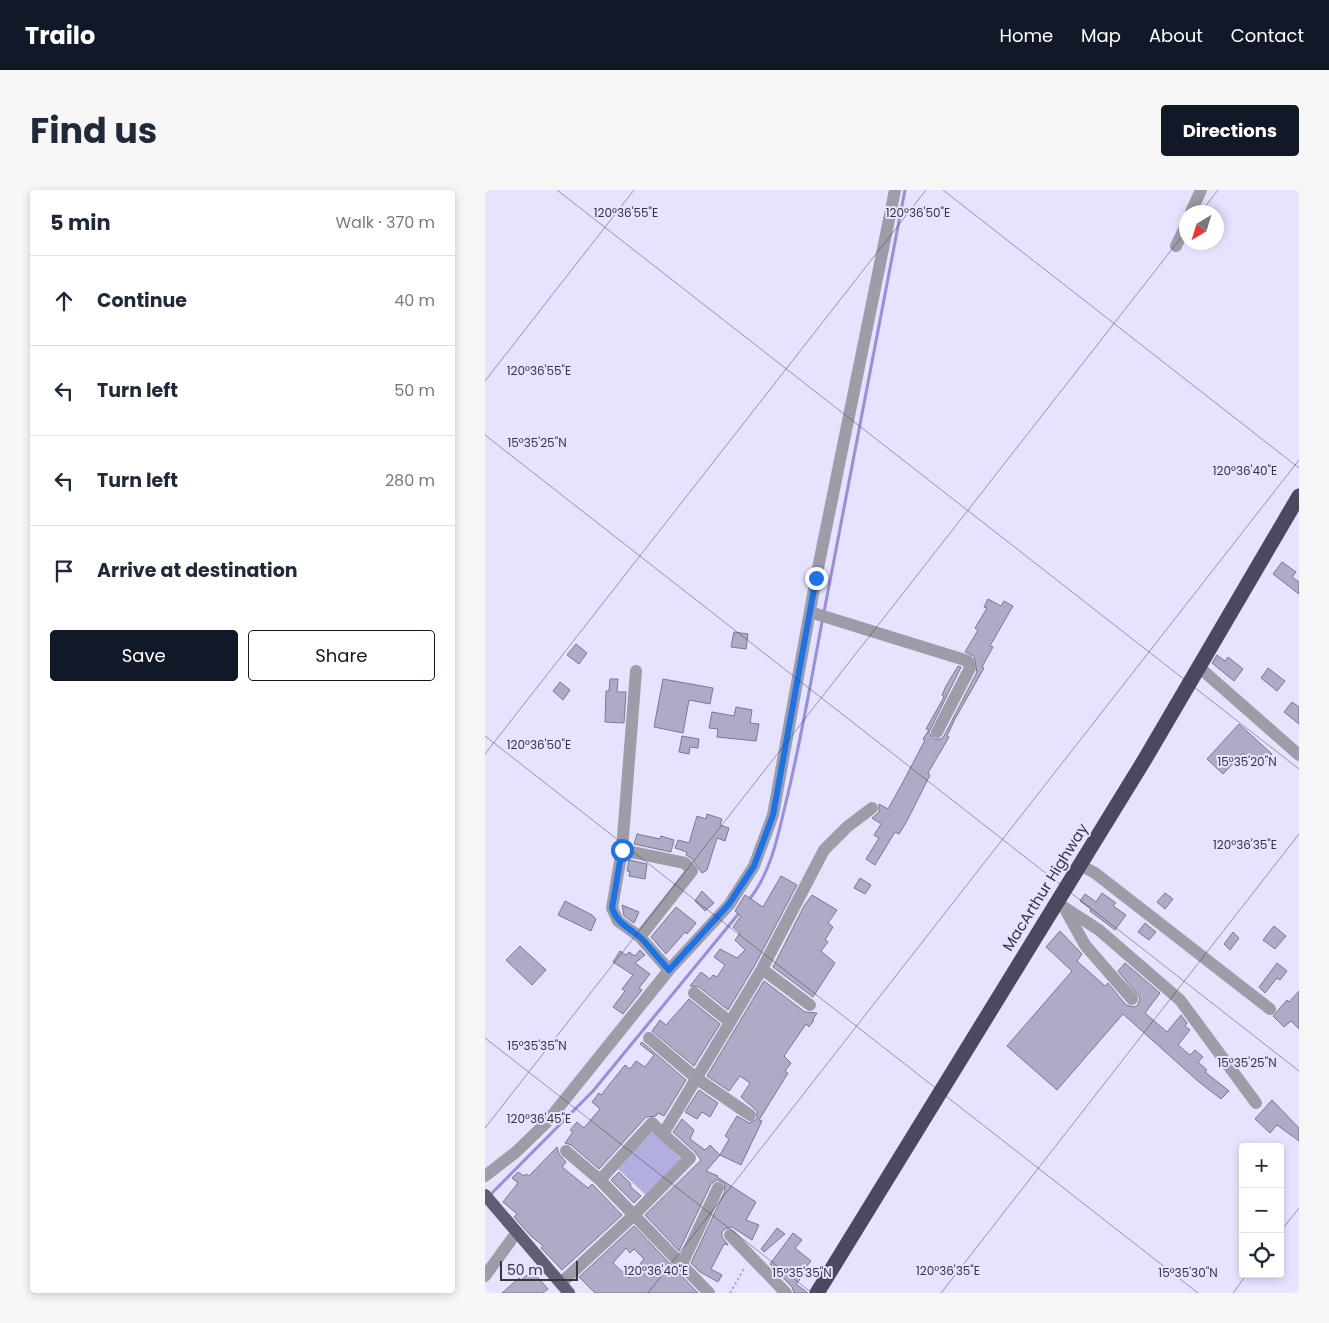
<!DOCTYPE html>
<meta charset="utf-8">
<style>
:root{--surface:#fff;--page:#f6f6f7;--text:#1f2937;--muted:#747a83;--line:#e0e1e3;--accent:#111827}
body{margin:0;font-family:Poppins,sans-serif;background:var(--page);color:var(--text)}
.controls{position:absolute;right:15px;bottom:15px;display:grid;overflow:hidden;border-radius:5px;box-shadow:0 2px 8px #0003}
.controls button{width:45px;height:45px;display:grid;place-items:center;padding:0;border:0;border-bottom:1px solid var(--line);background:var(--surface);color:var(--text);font:25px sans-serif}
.compass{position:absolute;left:694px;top:15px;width:45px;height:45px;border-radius:50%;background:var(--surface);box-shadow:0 2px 8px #0003;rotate:218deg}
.scale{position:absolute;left:15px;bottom:12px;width:78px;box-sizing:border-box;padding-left:5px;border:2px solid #363540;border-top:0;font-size:14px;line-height:18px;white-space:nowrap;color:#363540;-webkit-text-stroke:4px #e5e3ff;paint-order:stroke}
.stop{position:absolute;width:15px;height:15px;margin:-11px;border:4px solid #1a73e8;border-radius:50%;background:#fff}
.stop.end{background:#1a73e8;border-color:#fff;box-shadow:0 1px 5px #0008}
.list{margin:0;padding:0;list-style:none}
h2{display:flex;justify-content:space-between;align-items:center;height:65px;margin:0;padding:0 20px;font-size:21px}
h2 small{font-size:16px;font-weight:400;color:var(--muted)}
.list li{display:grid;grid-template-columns:32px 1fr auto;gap:15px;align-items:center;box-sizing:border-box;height:90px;padding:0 20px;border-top:1px solid var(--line)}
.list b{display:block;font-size:19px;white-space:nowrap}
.list em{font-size:16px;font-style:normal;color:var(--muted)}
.actions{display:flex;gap:10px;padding:15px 20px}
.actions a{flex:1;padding:11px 0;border:1px solid var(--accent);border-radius:5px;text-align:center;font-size:18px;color:var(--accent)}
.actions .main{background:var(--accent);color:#fff}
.icon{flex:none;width:28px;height:28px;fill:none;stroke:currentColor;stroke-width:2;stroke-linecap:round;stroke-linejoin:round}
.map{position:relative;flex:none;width:814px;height:1103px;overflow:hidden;border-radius:5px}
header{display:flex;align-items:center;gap:30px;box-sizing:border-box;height:70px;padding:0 25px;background:var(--accent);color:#fff}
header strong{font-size:24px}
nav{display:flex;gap:28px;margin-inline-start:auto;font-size:18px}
.intro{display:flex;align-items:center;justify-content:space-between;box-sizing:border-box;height:120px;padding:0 30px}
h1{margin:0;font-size:35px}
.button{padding:12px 22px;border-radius:5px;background:var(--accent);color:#fff;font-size:18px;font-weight:700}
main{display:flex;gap:30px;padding:0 30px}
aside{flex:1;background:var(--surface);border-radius:5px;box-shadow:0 2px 8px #0003}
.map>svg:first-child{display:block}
</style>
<header>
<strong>Trailo</strong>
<nav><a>Home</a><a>Map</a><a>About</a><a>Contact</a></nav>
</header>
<div class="intro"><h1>Find us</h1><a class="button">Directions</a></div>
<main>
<aside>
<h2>5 min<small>Walk · 370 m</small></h2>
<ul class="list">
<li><svg class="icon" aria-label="ahead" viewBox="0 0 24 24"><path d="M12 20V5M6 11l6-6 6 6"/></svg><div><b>Continue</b></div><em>40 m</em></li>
<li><svg class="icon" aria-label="left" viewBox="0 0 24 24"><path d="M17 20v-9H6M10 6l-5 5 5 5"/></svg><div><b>Turn left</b></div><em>50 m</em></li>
<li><svg class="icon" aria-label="left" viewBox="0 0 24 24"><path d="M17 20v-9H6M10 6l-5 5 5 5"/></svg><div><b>Turn left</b></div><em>280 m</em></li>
<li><svg class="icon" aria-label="arrive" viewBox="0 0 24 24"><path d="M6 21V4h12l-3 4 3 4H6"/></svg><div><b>Arrive at destination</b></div></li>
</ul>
<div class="actions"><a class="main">Save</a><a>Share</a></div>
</aside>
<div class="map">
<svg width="814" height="1103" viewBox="0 0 814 1103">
<rect width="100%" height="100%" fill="#e5e3ff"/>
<path fill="#b2aedd" d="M168 941 197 970 163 1007 133 979Z"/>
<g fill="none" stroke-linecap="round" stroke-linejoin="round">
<path stroke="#988edb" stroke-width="3" d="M339 422 420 0
M263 711C287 682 293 644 302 608 316 550 326 491 337 432
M5 1005 108 901 255 722"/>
</g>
<path fill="#adabc5" stroke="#7a7891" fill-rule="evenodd" d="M797 372 811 382 807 387 814 392V404L788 384Z
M503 409 516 416 519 411 528 416 505 456 508 457 497 477 499 478 470 529 462 546 464 547 443 583 445 585 422 631 414 644 410 642 390 675 381 669 394 648 389 645 396 634 387 628 394 622V614L403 619 418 592 440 550 438 549 444 540 441 539 459 507 457 505 461 496 473 476 476 477 444 542 449 549H456L459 546 492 482 489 466 480 462 493 440 490 438 502 418 499 417Z
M249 442 263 444 261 459 246 457Z
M91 454 102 463 94 474 82 465Z
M732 465 740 471 743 467 758 479 749 491 727 473Z
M783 478 800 491 792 501 776 488Z
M125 489H133L132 502H141L139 533 120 532 121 501H124Z
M178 489 228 498 225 514 204 510 198 543 169 537Z
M75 492 85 500 78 510 68 501Z
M807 512 814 517V534L799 522Z
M251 517 267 520 265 533 274 534 271 551 232 547 233 539 224 538 227 522 249 526Z
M754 534 787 564 774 578 758 563 738 584 722 569Z
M197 546 214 549 213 558 205 557 204 564 194 562Z
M222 624 237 629 235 635 244 638 240 651 232 648 222 680 217 683 206 668 201 665 202 662 190 658 193 650 204 653 212 626 221 629Z
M152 644 175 649 176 646 189 650 186 662 149 654Z
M144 670 162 674 160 689 144 686 145 681H142Z
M296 686 312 695 270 775 243 820 214 797 205 796 216 782 225 789 228 785 232 787 240 775 229 767 235 759 252 768 260 760 250 750 255 743 248 737 256 726 250 721 260 705 278 717Z
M375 688 386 695 380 704 369 698Z
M217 701 229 713 220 721 210 711Z
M617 703 631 713 628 716 641 725 630 740 605 721 606 719 595 711 600 704 611 712Z
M680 703 688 709 680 719 672 712Z
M327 705 352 720 343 733 348 737 340 750 343 752 336 761 350 773 328 807 288 777 319 716Z
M80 711 107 725 111 729 106 741 73 725Z
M137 715 154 722 149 733 139 726Z
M191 717 211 733 202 744 200 742 181 764 166 747Z
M660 733 671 742 664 750 653 742Z
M789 736 801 746 790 759 778 750Z
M575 741 597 764 592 771 620 796 623 793 641 815 649 817 653 815 655 808 633 781 640 773 675 803 660 823 682 842 696 825 702 833 700 836 705 840 693 855 705 865 710 860 718 867 713 872 722 880 720 882 744 901 736 909 714 892 638 824 572 900 522 856 587 781 561 757Z
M748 742 754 748 745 760 739 754Z
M35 756 61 780 47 795 21 770Z
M155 760 160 765 150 773 165 784 154 798 157 800 138 824 128 817 140 801 137 799 148 785 128 772 135 761 141 765 144 762 150 766Z
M792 773 802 781 795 790 792 788 780 803 774 797Z
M279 791 320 822 332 823 328 829 329 830 324 837 321 834 299 866 306 873 300 881 303 883 274 930 277 931 256 975 235 965 244 949 240 946 252 926 264 933 272 929V921L256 907 265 893 255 886 244 901 222 886Z
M814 801V839L806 831 799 837 788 826 802 810 804 812Z
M204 809 235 834 209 876 167 841 175 830 181 835Z
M157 852 201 890 179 926 173 923 171 926 161 927 114 979 86 955 80 953 88 942 85 940 92 932 99 938 115 919 107 912 114 903 116 905 140 875 145 879 151 871 160 877 169 865 155 854Z
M214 900 233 913 225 927 217 922 212 929 200 922Z
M787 910 814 938V951L792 935 785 943 770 929Z
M197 929 209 940 205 949 220 960 225 955 235 965 221 981 233 986 232 987 271 1012 261 1030 274 1035 267 1050 247 1037 240 1039 237 1042V1047L243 1055 239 1054 226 1079 237 1085 233 1092 215 1082 206 1073 240 1001 239 993 232 990 226 994 194 1061 160 1025 216 970 210 962 188 942Z
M72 957 74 964 81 972 77 977 103 998 107 994 137 1025 77 1080 56 1058 58 1056 46 1046 29 1027 32 1024 18 1012 33 993 27 988 33 982 39 986 41 984 44 986Z
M134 982 146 994 145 996 156 1006 149 1013 126 990Z
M149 1036 213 1103H110L94 1087ZM141 1058 145 1063 149 1059 159 1069 144 1088 128 1073Z
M292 1038 300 1044 279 1062 276 1059Z
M308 1043 317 1050 310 1058 326 1071 316 1083 318 1085 311 1094 323 1103H309L307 1097 285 1074Z
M47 1081 63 1099 58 1103H17L34 1088 36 1090Z"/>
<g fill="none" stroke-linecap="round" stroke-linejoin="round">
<path stroke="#aba9c0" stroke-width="2" stroke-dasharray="2.5 2.5" stroke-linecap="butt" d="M245 1103 260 1077"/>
<path stroke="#9d9ca7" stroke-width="12" d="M706 22 716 0
M691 56 702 33
M325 422 483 471 485 478 452 542
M715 478 814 565
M151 481 137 660 127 718 133 731 155 747 184 780
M137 660 200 673 207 681 155 747
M595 675 610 683 785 819
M571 712 614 740 695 810 771 913
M580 719 600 755 647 809
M277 779 325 815
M209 803 245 832
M164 848 211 888 265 925
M81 961 115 990 224 1103
M0 986 31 962 61 933 184 780 244 715 269 676 288 625 331 388 410 0
M115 990 167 933 178 944
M245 1045 301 1103
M197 1074 233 998
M0 1086 32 1042
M76 1093 150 1024 205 968 178 944 277 779 339 660 362 637 387 618"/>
<path stroke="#605e72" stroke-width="12" d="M0 1005 84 1103"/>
<path stroke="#4b495f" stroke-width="15" d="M332 1103 660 569 814 306"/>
</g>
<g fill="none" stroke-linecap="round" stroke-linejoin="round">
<path stroke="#1a73e8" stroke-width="6" d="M137 660 127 718C132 734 145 738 157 749 166 759 175 770 184 780L244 714 269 676 288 625 331 388"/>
</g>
<path fill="none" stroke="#363540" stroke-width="1" stroke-opacity="0.45" d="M72 0 814 579M458 0 814 278M716 22 733 0M0 191 149 0M0 245 814 881M0 546 713 1103M0 564 441 0M0 848 327 1103M0 938 702 40M795 1042 814 1018M163 1103 814 270M456 1103 814 644M748 1103 762 1084"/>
<g text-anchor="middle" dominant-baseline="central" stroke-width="4" stroke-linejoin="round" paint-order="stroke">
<g font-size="15" fill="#363540" stroke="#e5e3ff">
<text transform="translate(560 697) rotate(-58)">MacArthur Highway</text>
</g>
</g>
<g font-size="12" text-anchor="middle" fill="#363540" stroke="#e5e3ff" stroke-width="4" stroke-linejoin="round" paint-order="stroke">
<text x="433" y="27">120°36'50"E</text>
<text x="141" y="27">120°36'55"E</text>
<text x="54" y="185">120°36'55"E</text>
<text x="52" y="257">15°35'25"N</text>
<text x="760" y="285">120°36'40"E</text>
<text x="54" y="559">120°36'50"E</text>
<text x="762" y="576">15°35'20"N</text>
<text x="760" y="659">120°36'35"E</text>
<text x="52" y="860">15°35'35"N</text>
<text x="762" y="877">15°35'25"N</text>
<text x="54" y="933">120°36'45"E</text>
<text x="171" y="1085">120°36'40"E</text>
<text x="463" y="1085">120°36'35"E</text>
<text x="317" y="1087">15°35'35"N</text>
<text x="703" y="1087">15°35'30"N</text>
</g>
</svg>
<div class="controls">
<button>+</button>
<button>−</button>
<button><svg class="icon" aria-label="locate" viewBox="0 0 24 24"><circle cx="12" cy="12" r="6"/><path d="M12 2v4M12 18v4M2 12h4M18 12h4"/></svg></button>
</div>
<svg class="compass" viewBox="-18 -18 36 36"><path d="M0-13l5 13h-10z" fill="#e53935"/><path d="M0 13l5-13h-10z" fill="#747a83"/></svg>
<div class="scale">50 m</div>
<div class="stop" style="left:137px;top:660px"></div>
<div class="stop end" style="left:331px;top:388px"></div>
</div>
</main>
